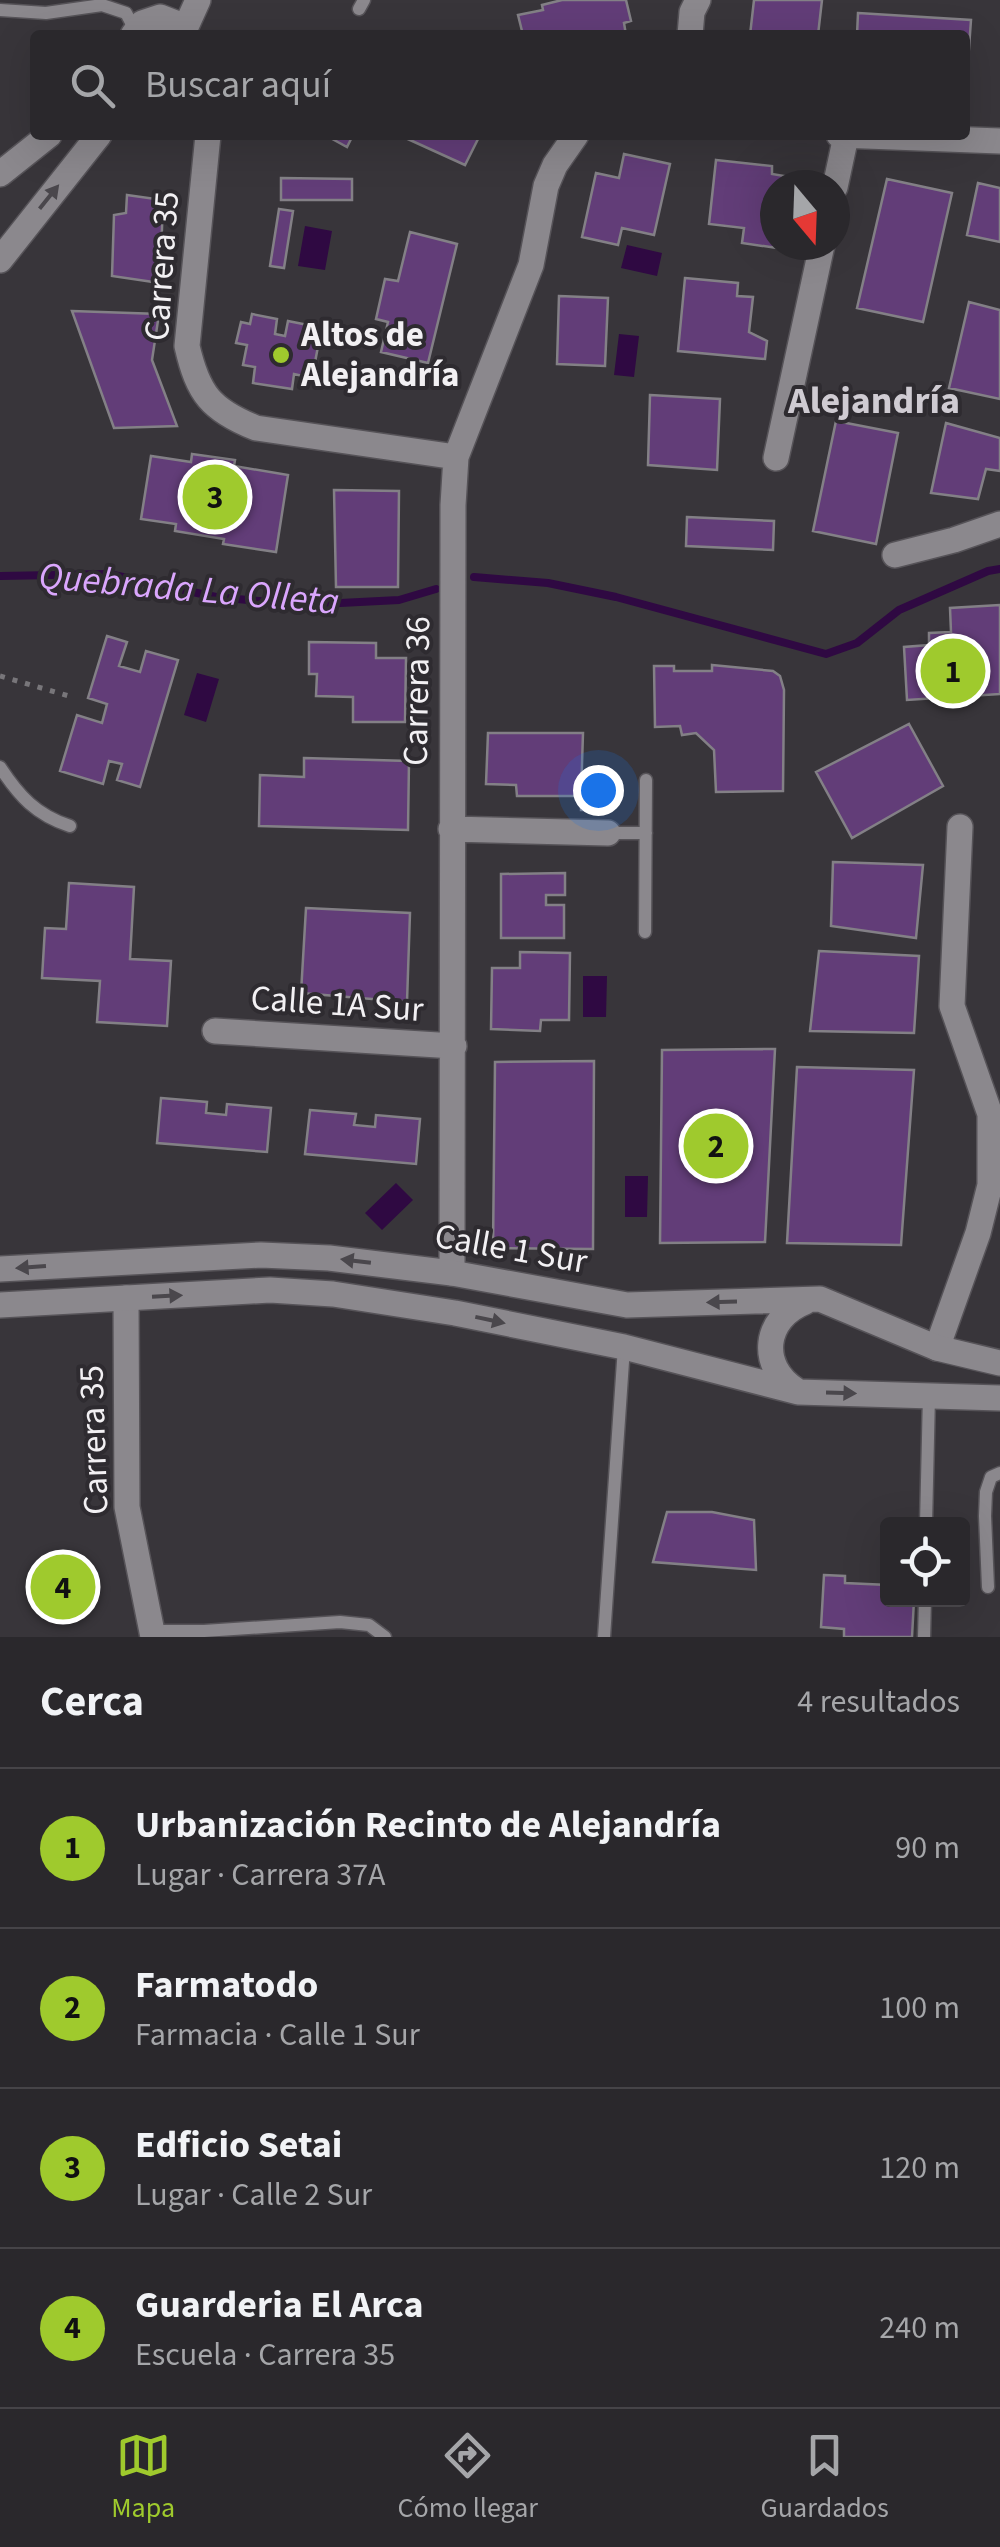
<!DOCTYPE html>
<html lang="es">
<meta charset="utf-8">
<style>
:root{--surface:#2a282c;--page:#323034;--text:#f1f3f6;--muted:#a5a6a9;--line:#464448;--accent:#9fca2d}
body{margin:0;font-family:"Source Sans 3",sans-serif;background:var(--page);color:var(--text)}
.controls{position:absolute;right:30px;bottom:30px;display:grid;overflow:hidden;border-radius:10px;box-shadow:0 10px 40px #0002}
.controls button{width:90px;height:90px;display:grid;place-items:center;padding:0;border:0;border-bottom:2px solid var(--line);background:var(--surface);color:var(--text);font:50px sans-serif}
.compass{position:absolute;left:760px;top:170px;width:90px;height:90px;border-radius:50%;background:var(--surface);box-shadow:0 10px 40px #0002;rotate:161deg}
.you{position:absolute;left:598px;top:790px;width:35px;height:35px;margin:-25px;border:8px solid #fff;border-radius:50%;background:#1a73e8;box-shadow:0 0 0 15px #1a73e833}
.badge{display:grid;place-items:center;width:65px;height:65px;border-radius:50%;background:var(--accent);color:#111;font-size:32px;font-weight:700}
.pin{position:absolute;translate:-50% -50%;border:5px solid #fff;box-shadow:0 2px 10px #0006}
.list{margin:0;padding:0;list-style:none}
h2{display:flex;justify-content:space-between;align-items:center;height:130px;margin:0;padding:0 40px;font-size:42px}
h2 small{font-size:32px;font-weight:400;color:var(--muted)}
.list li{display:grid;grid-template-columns:65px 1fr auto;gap:30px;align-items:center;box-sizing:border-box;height:160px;padding:0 40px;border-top:2px solid var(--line)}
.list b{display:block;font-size:38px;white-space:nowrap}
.list p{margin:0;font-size:32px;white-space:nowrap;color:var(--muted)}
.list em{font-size:32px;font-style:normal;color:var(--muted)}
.icon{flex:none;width:55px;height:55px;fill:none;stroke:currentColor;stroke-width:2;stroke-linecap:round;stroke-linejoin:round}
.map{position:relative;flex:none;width:1000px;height:1637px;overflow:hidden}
.search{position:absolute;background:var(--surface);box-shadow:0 10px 40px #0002;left:30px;right:30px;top:30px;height:110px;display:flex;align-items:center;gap:25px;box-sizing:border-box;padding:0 35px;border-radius:10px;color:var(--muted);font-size:38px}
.sheet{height:770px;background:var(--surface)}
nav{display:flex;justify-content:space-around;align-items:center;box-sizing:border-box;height:140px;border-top:2px solid var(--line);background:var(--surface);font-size:28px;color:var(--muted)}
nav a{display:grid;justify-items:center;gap:5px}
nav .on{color:var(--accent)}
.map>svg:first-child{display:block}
</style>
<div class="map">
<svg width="1000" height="1637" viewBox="0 0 1000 1637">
<rect width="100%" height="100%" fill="#38353a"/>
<path fill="#2f0942" d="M305 226 332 231 325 270 298 266Z
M627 245 662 253 657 276 621 268Z
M619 334 639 336 634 377 614 375Z
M197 673 219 679 206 722 184 715Z
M583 976H607L606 1017H583Z
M625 1176H648L647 1217H625Z
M396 1183 413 1200 382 1230 365 1213Z"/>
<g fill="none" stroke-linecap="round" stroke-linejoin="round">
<path stroke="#2f0942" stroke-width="8" d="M0 576 109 574 216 597 301 605 399 600 436 589
M474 577 548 583 616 597 826 654 857 643 899 610 988 571 1000 569"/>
</g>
<path fill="#623d78" stroke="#838086" stroke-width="2.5" d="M562 0H626L631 21 624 23 626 35H523L518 15 543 10 542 5Z
M754 0H822L818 35H750Z
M858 13 971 20 966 90 965 35H857Z
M325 135H353L347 147Z
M399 135H480L465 165Z
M624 154 670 164 654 235 622 228 618 245 582 237 596 173 619 178Z
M716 160 772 166V174L802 179V185H775V245H784V249L742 243 744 228 709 224Z
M281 178 352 179V200H281Z
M887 179 952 193 923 322 857 308Z
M978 183 1000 188V242L967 235Z
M127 195 163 200 160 283 112 276 114 215 126 213Z
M279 209 293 211 284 268 270 266Z
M410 232 457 244 428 363 381 352 388 322 376 319 385 279 398 281Z
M685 278 738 283 737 296 753 297 749 332 767 341 765 359 678 351Z
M559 296 608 298 605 366 557 364Z
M969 302 1000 310V399L949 388Z
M72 311 159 314 152 360 177 426 114 428Z
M252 314 277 319 275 334 285 336 288 321 313 326 312 335 320 336 312 378 294 374 292 389 253 383 255 367 243 365 247 345 236 343 241 322 250 324Z
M650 395 720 399 717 470 648 465Z
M836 421 898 433 876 544 813 531Z
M946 423 1000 438V471L986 469 978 499 931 493Z
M192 454 235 460 234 466 288 475 276 552 223 544 224 539 175 531 176 524 141 519 151 456 191 462Z
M334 490 399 491 398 587H336Z
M687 517 774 521 773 550 686 546Z
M1000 605V694L907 700 904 647 929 645V633L951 632 950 608Z
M107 636 127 642 119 666 140 672 146 651 178 660 140 787 117 780 122 764 109 761 103 784 60 771 77 715 102 723 107 704 88 698Z
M309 642 376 643V658H406L405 722H353V697L316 696 317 674H309Z
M712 665 773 671 780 676 784 690 783 791 716 792 714 750 696 733 682 735 680 726 655 727 654 666H674V671H712Z
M909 724 943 786 852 838 816 772Z
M488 733H583L581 796H517L516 785 486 784Z
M304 758 409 761 408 830 259 826 260 775 304 777Z
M581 786H611V810H581Z
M833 862 923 865 916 938 831 926Z
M565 873V895H546V905H564V938H501V874Z
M69 883 134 887 130 959 171 961 167 1026 97 1022 100 981 42 978 45 928 66 929Z
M306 908 410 913 407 1002 301 993Z
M819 951 919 956 914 1033 810 1031Z
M520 952 570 953 569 1020H541L540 1031 491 1029 492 968H520Z
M775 1049 765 1242 660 1243 662 1050Z
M594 1061 593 1249 493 1248 495 1062Z
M797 1067 914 1070 901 1245 787 1243Z
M161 1098 207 1102 206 1113 226 1115 227 1104 271 1108 267 1152 157 1143Z
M310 1110 356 1114 354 1125 375 1127 376 1115 420 1119 416 1164 305 1154Z
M667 1512H712L754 1520 756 1570 653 1562Z
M824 1575 845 1576V1583L888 1585V1600H914L912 1637H844V1629L821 1627Z"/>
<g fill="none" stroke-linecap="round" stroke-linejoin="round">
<defs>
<path id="service" d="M359 9 364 0
M0 10 46 13 102 5 126 13 135 30
M0 767C19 796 36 815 70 826
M608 833H646
M645 932 646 780
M926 1524 929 1395
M988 1587 985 1516 986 1492 991 1477 1000 1473
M152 1631H204L340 1622 369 1625 385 1637
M604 1637 624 1347
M924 1637 925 1600"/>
<path id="minor" d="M690 35 692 12 698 0
M208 135 187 346C198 394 211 410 256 428L456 457
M839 135 1000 141
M835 187 846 136
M776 458 822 245
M895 555 954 540 1000 524
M451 829 608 833
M215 1031 454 1046
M452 1273 453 505 456 457 531 265 546 186 555 165 576 135
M126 1298 127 1507 153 1637
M937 1348 978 1233 990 1185V1114L952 1006 960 827"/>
<path id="tertiary" d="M184 31 198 0
M133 35 142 23 160 17 178 24 185 35
M0 174 49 135
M0 260 99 135
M0 1269 261 1255 329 1258 452 1273 627 1305 820 1299 937 1348 1000 1363
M0 1305 270 1290 333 1294 455 1313 624 1347 798 1392 1000 1398
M796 1390C758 1366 764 1318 805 1302"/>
</defs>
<use href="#service" stroke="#565358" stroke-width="15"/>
<use href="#minor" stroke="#565358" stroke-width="28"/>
<use href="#tertiary" stroke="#565358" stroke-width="28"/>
<path stroke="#78767a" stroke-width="5" stroke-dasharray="5 8" stroke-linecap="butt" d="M0 676 69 696"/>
<use href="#service" stroke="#8b888d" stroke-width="12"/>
<use href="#minor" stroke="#8b888d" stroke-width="25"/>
<use href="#tertiary" stroke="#8b888d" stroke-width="25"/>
</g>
<defs><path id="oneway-solid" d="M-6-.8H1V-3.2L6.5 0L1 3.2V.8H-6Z" transform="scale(2.5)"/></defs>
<g fill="#4a474c">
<use href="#oneway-solid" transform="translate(49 197) rotate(-51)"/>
<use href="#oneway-solid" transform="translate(356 1261) rotate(-173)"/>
<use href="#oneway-solid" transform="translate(31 1267) rotate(176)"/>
<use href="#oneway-solid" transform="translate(167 1296) rotate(-3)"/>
<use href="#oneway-solid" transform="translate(722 1302) rotate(178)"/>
<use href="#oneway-solid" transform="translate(490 1320) rotate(12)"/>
<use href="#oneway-solid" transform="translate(841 1393) rotate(2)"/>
</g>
<circle fill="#9fca2d" stroke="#2e2b30" stroke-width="4" cx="281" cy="355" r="10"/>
<g text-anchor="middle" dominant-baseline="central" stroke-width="8" stroke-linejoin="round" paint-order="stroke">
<g font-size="35" fill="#f2f0f3" stroke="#2e2b30">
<text transform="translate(162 266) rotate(-86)">Carrera 35</text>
<text transform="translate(417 691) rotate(-89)">Carrera 36</text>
<text transform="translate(337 1004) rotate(4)">Calle 1A Sur</text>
<text transform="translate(511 1249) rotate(10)">Calle 1 Sur</text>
<text transform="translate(94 1440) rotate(-92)">Carrera 35</text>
</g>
<g font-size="35" font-weight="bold" fill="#f2f0f3" stroke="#2e2b30" text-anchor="start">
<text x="301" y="335">Altos de<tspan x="301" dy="40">Alejandría</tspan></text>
</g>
<g font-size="38" font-weight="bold" fill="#cfcbd2" stroke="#2e2b30">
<text x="874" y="401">Alejandría</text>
</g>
<g font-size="38" font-style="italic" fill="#daa6fd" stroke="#2e2b30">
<text transform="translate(189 589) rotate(5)">Quebrada La Olleta</text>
</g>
</g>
</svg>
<div class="controls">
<button><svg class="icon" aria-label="locate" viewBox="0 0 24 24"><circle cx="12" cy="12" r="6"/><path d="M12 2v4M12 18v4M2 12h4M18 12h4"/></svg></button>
</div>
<svg class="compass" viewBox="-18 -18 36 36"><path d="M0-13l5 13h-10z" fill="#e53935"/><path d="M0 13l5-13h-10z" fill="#a5a6a9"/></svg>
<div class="you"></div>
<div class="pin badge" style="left:953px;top:671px">1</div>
<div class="pin badge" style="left:716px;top:1146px">2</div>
<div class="pin badge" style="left:215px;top:497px">3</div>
<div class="pin badge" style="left:63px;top:1587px">4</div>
<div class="search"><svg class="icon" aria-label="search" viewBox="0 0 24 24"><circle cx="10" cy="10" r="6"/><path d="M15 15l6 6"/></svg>Buscar aquí</div>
</div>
<section class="sheet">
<h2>Cerca<small>4 resultados</small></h2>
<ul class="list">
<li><span class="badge">1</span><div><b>Urbanización Recinto de Alejandría</b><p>Lugar · Carrera 37A</p></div><em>90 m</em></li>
<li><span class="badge">2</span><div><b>Farmatodo</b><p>Farmacia · Calle 1 Sur</p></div><em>100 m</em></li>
<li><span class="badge">3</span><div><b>Edficio Setai</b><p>Lugar · Calle 2 Sur</p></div><em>120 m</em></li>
<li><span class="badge">4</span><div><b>Guarderia El Arca</b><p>Escuela · Carrera 35</p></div><em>240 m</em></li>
</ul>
</section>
<nav>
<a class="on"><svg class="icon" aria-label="map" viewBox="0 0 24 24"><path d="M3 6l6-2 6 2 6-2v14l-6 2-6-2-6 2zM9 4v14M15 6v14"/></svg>Mapa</a>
<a><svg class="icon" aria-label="directions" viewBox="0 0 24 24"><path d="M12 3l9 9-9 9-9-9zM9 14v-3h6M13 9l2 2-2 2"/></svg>Cómo llegar</a>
<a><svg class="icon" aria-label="saved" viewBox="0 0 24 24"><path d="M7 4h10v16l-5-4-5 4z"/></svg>Guardados</a>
</nav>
